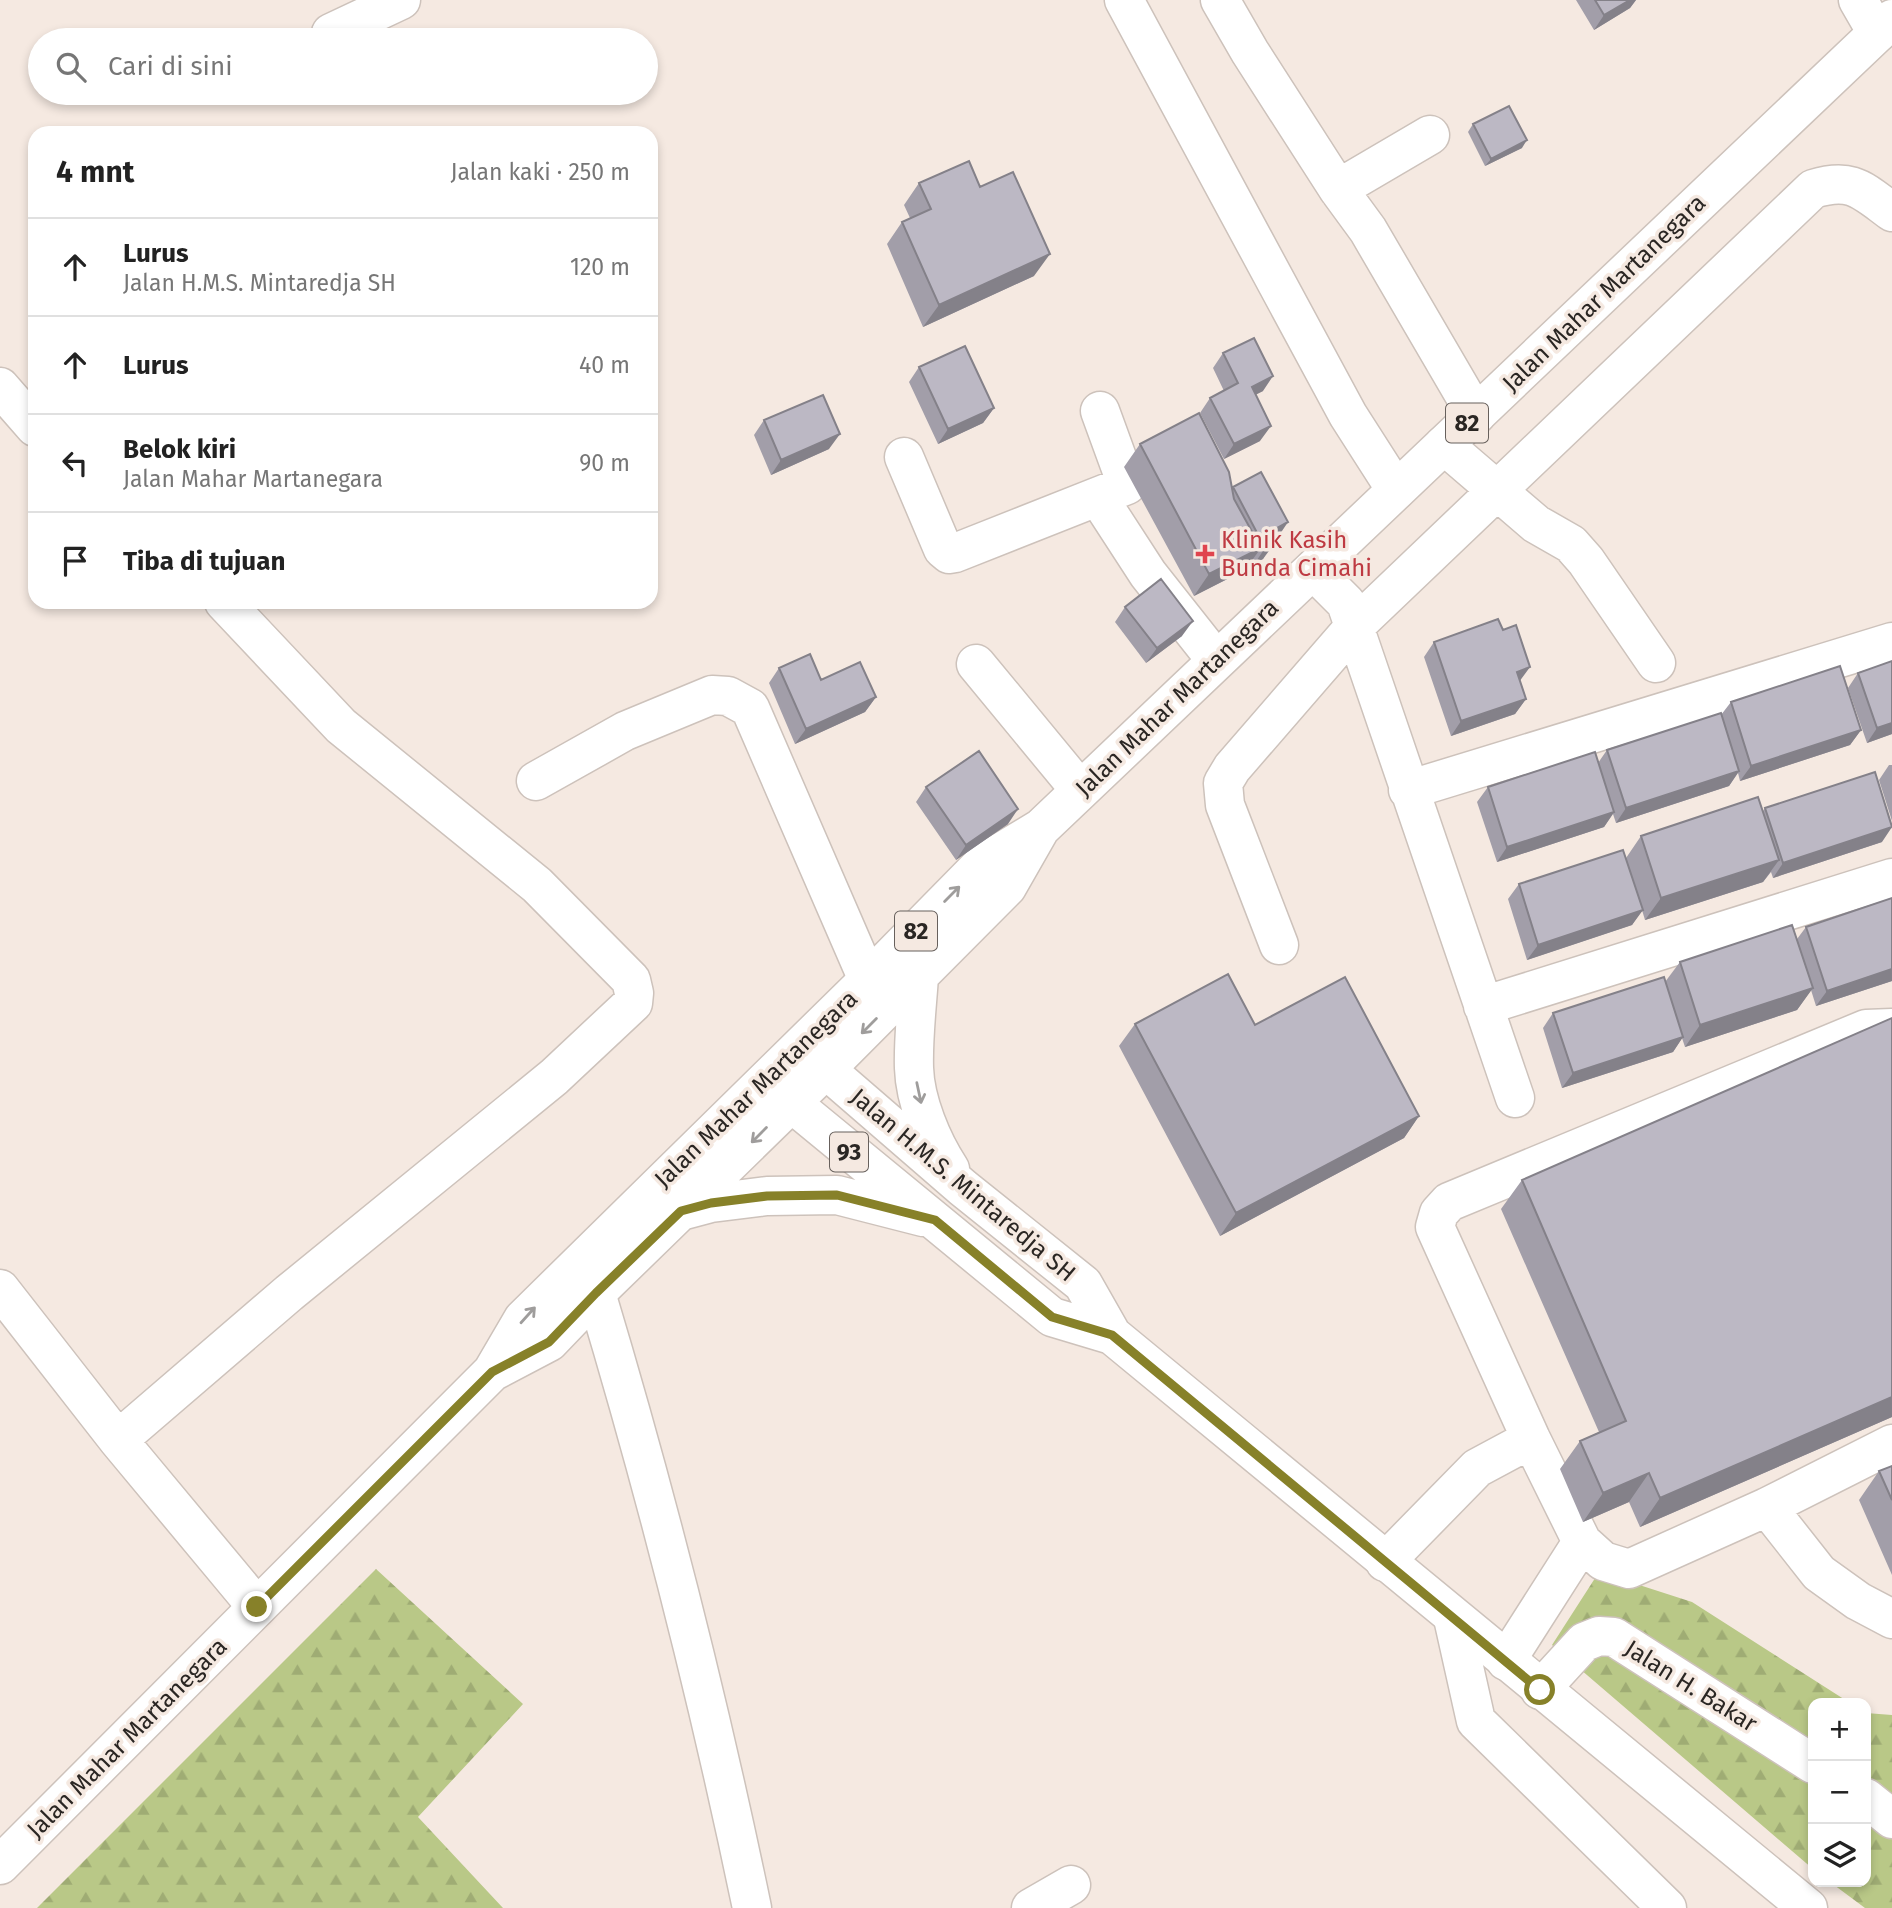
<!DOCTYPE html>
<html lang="id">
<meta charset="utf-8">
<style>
:root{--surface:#fff;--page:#f2f2f2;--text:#222;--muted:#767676;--line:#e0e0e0}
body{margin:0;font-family:"Fira Sans",sans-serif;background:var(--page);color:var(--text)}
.controls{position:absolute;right:21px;bottom:21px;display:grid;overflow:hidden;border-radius:14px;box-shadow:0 4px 10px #0003}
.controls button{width:63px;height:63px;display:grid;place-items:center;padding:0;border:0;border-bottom:2px solid var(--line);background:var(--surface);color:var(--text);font:35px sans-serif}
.stop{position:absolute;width:21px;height:21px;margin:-16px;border:5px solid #878129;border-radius:50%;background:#fff}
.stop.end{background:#878129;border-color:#fff;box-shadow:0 2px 7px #0008}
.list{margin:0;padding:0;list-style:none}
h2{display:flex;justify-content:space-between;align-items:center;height:91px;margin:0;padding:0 28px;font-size:30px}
h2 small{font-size:23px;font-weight:400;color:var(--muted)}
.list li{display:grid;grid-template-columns:46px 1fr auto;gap:21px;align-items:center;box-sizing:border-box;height:98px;padding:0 28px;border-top:2px solid var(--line)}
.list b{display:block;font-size:26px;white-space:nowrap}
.list p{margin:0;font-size:23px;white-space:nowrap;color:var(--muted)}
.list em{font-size:23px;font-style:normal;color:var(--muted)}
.icon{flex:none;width:38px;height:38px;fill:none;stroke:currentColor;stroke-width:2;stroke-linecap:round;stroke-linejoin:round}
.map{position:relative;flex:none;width:1892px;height:1908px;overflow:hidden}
.search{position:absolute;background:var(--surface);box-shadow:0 4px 10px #0003;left:28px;top:28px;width:630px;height:77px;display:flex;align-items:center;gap:18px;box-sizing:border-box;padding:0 24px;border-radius:38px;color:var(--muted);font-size:26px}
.panel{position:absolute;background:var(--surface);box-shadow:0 4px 10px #0003;left:28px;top:126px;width:630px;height:483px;border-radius:21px}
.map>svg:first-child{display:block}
</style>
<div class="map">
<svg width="1892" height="1908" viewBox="0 0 1892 1908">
<defs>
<pattern id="forest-firs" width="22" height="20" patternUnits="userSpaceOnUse" patternTransform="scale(1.75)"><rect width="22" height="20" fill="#b9c887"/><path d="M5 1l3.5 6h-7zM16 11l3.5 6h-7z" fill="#9fac74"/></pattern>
</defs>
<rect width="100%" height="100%" fill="#f5e9e1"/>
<path fill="url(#forest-firs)" d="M376 1569 523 1704 418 1817 503 1908H37Z
M1599 1572 1692 1602 1850 1703H1813V1869L1552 1645Z
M1866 1713 1892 1715V1908H1865L1830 1882H1866Z"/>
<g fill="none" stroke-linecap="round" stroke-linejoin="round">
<defs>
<path id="minor" d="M1124 0 1348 415 1396 490
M1220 0 1250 52 1338 189 1368 230 1476 415
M1858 0 1877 33
M331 33 401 0
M1338 189 1430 135
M0 387 35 427
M1444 445 1536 524 1571 544 1586 561 1656 663
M904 457 943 549 949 554 955 553 1127 485 1100 411
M1098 497 1148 574 1216 660
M1313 570 1346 603 1515 1098
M976 664 1080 790
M536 781 625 731 712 695 728 696 750 708 868 980
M1408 790 1892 642
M1279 945 1225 805 1223 783 1232 768 1355 626 1813 189C1852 177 1862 190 1892 212
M1483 1006 1892 878
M1892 1028 1866 1029 1449 1202 1439 1213 1435 1227 1531 1439 1582 1542 1603 1561 1629 1569 1767 1507 1892 1444
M0 1289 118 1440 257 1607
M596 1293C657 1496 709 1701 752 1908
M118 1440 289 1293 554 1077 633 1003 634 993 631 980 537 885 341 726 224 602
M1767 1507 1819 1573 1858 1601 1892 1619
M1385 1562 1477 1468 1531 1439
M1453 1618 1476 1721 1667 1908
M1506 1661 1582 1542
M1540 1690 1584 1642 1599 1636 1614 1637 1813 1764
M1866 1798 1892 1819
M1031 1908 1071 1885"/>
<path id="major" d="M919 976C917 1007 913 1038 914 1068 915 1101 932 1142 950 1169
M800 1047 963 1188 1083 1284 1112 1335 1808 1908
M772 1087 1052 1317 1112 1335
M681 1211 711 1203 767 1196 837 1195 923 1217
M492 1372 549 1342 596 1293 825 1070 1007 887 1039 831
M0 1865 492 1372 523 1319 868 980 983 863 1041 828 1892 19"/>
</defs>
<use href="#minor" stroke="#cdc2bb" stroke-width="41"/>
<use href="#major" stroke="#cdc2bb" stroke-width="41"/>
<use href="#minor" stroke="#fff" stroke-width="38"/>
<use href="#major" stroke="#fff" stroke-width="38"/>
</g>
<path fill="#a29ea9" d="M1576 0H1636L1630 8 1594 30Z
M1473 124 1522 148 1485 166 1468 132Z
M919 183 980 187 1034 276 923 327 887 244 902 222 910 218 904 205Z
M1223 353 1263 391 1255 395 1260 441 1224 459 1200 413 1210 398 1224 391 1213 368Z
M919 367 994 408 983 423 938 444 909 382Z
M764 420 829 449 771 475 754 435Z
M1140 444 1232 488 1278 537 1272 540 1263 559 1255 563 1253 559 1245 570 1194 596 1124 467Z
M1125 607 1182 636 1146 663 1115 622Z
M1434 642 1520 681 1526 699 1515 714 1451 736 1424 657Z
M779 668 821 680 876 697 865 712 795 744 769 683Z
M1858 673 1892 734 1867 743 1848 688Z
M1731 702 1861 730 1850 745 1740 781 1738 773 1729 786 1616 823 1613 814 1604 827 1497 862 1477 802 1488 787 1598 763 1607 750 1721 715Z
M1889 765H1892V821L1879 780Z
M926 787 1008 824 956 860 916 802Z
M1765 808 1882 842 1773 878 1771 872 1763 882 1645 920 1642 910 1632 925 1527 960 1508 899 1519 884 1626 858 1641 836 1763 811Z
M1892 898V981L1816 1006 1811 990 1797 1010 1685 1047 1682 1038 1673 1052 1562 1088 1543 1028 1553 1013 1665 982 1680 962 1797 939 1806 927Z
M1892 1018V1417L1640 1527 1629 1502 1583 1522 1560 1469 1580 1441 1599 1432 1501 1209 1522 1180Z
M1135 1024 1255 1025 1419 1116 1404 1138 1220 1236 1119 1046Z
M1892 1466V1575L1859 1500 1879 1471Z"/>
<path fill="#848189" d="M1630 0H1636L1630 8 1594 30 1604 15Z
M1527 140 1522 148 1485 166 1491 159Z
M1050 254 1034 276 923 327 939 305Z
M1273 376 1263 391 1241 402 1252 387Z
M994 408 983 423 938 444 948 429Z
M1271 426 1260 441 1224 459 1234 444Z
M840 434 829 449 771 475 781 460Z
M1288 522 1278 537 1264 545 1268 533Z
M1274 544 1263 559 1255 563 1265 548Z
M1261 548 1245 570 1194 596 1209 574Z
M1193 621 1182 636 1146 663 1157 648Z
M1530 667 1519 682 1517 672Z
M876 697 865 712 795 744 806 729Z
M1526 699 1515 714 1451 736 1461 721Z
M1892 723V734L1867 743 1877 728Z
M1861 730 1850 745 1740 781 1751 766Z
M1739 771 1729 786 1616 823 1626 808Z
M1018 809 1008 824 956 860 966 845Z
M1614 812 1604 827 1497 862 1507 847Z
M1892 827 1882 842 1773 878 1783 863Z
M1779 860 1763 882 1645 920 1661 898Z
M1643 910 1632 925 1527 960 1538 945Z
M1892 969V981L1816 1006 1827 991Z
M1813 988 1797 1010 1685 1047 1700 1025Z
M1683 1037 1673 1052 1562 1088 1573 1073Z
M1419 1116 1404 1138 1220 1236 1236 1213Z
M1892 1397V1417L1640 1527 1660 1498Z
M1649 1473 1629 1502 1583 1522 1603 1493Z"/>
<path fill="#bcb8c4" stroke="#848189" stroke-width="2" d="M1595 0H1630L1604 15Z
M1509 106 1527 140 1491 159 1473 124Z
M969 161 980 187 1013 172 1050 254 939 305 902 222 931 209 919 183Z
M1254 338 1273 376 1252 387 1271 426 1234 444 1210 398 1238 383 1223 353Z
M965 346 994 408 948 429 919 367Z
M823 395 840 434 781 460 764 420Z
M1199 413 1229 472 1234 499 1261 548 1209 574 1140 444Z
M1261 472 1288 522 1268 533 1274 544 1265 548 1233 487Z
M1161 579 1193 621 1157 648 1125 607Z
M1498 619 1503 630 1516 625 1530 667 1517 672 1526 699 1461 721 1434 642Z
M810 654 821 680 860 662 876 697 806 729 779 668Z
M1892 661V723L1877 728 1858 673Z
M1840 666 1861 730 1751 766 1731 702Z
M1721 713 1739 771 1626 808 1607 750Z
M979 751 1018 809 966 845 926 787Z
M1595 752 1614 812 1507 847 1488 787Z
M1875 772 1892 827 1783 863 1765 808Z
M1758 797 1779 860 1661 898 1641 836Z
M1623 850 1643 910 1538 945 1519 884Z
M1892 898V969L1827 991 1806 927Z
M1792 925 1813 988 1700 1025 1680 962Z
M1228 974 1255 1025 1345 977 1419 1116 1236 1213 1135 1024Z
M1664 977 1683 1037 1573 1073 1553 1013Z
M1892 1018V1397L1660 1498 1649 1473 1603 1493 1580 1441 1626 1421 1522 1180Z
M1892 1466V1500L1879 1471Z"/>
<defs><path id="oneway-shaft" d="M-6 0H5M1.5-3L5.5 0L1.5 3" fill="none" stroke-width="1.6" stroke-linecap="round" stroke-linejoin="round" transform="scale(1.75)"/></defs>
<g stroke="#9f9d9c">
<use href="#oneway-shaft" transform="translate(952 894) rotate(-45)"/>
<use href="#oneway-shaft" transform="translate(869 1026) rotate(135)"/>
<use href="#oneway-shaft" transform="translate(919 1093) rotate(78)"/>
<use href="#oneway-shaft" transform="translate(759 1135) rotate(135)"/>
<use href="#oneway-shaft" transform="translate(528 1315) rotate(-48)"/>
</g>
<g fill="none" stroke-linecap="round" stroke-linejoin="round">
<path stroke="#878129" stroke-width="9" d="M257 1607 492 1372 549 1342 596 1293 681 1211 711 1203 767 1196 837 1195 935 1220 1052 1317 1112 1335 1540 1690"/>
</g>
<path fill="#e0444e" stroke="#f5e9e1" stroke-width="2.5" d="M1201.5 543.5h7v7h7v7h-7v7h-7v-7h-7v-7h7z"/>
<g text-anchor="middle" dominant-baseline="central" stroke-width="7" stroke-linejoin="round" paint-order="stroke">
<g fill="#f5e9e1" stroke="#67605c" stroke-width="2">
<rect x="1446" y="403.5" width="42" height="39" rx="5"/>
<rect x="895" y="911.5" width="42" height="39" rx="5"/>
<rect x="830" y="1132.5" width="38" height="39" rx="5"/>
</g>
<g font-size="23" font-weight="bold" fill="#2a2623">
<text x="1467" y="423">82</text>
<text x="916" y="931">82</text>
<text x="849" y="1152">93</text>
</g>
<g font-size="24" fill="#2a2623" stroke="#f5e9e1">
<text transform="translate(1604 293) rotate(-44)">Jalan Mahar Martanegara</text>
<text transform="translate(1177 698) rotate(-44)">Jalan Mahar Martanegara</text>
<text transform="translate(756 1089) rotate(-44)">Jalan Mahar Martanegara</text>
<text transform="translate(963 1185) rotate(40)">Jalan H.M.S. Mintaredja SH</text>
<text transform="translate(1691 1686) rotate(32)">Jalan H. Bakar</text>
<text transform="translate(127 1738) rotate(-45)">Jalan Mahar Martanegara</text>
</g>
<g font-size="24" fill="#be3a42" stroke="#f5e9e1" text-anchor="start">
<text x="1221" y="540">Klinik Kasih<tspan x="1221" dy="28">Bunda Cimahi</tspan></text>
</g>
</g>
</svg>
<div class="controls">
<button>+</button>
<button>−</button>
<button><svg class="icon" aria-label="layers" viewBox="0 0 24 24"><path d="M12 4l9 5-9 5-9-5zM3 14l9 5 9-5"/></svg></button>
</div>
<div class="stop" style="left:1540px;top:1690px"></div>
<div class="stop end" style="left:257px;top:1607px"></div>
<div class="search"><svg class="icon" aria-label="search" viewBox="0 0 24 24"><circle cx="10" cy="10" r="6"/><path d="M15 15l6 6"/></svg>Cari di sini</div>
<section class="panel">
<h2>4 mnt<small>Jalan kaki · 250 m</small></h2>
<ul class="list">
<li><svg class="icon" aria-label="ahead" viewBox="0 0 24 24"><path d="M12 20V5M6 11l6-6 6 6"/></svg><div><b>Lurus</b><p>Jalan H.M.S. Mintaredja SH</p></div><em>120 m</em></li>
<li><svg class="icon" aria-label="ahead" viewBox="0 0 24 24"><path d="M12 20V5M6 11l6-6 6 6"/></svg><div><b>Lurus</b></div><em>40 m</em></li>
<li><svg class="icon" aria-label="left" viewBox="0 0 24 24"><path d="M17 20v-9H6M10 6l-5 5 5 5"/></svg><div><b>Belok kiri</b><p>Jalan Mahar Martanegara</p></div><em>90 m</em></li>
<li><svg class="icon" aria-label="arrive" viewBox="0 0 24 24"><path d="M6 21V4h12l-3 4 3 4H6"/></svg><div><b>Tiba di tujuan</b></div></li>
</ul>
</section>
</div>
